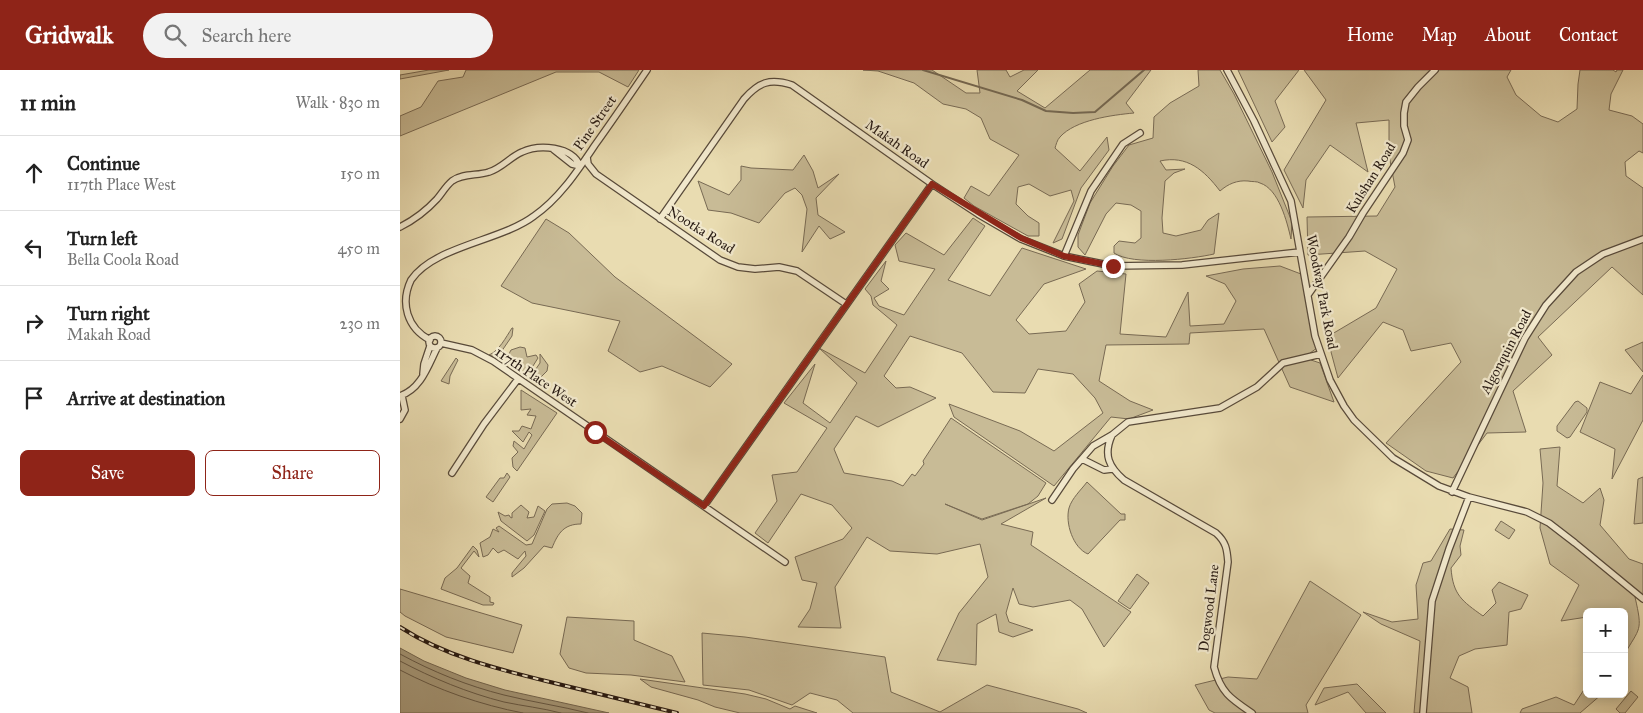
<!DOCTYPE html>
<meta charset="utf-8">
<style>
:root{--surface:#fff;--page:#f2f2f2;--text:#222;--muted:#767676;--line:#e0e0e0;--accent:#8f2418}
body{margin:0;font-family:"IM FELL Great Primer",serif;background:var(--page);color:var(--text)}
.controls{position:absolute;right:15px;bottom:15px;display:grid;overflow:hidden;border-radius:8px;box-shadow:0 2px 12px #0003}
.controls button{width:45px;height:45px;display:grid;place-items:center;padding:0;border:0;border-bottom:1px solid var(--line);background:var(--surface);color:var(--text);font:25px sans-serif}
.stop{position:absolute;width:15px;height:15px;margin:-11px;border:4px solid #8f2418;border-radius:50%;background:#fff}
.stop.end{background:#8f2418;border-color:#fff;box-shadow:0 1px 5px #0008}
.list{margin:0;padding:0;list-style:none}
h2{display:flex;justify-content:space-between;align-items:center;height:65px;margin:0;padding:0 20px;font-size:21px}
h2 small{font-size:16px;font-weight:400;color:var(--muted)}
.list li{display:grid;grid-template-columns:32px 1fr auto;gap:15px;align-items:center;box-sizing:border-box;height:75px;padding:0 20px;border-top:1px solid var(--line)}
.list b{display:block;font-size:19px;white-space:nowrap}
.list p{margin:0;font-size:16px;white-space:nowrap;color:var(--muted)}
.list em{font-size:16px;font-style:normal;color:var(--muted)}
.actions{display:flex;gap:10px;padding:15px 20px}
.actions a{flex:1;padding:11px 0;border:1px solid var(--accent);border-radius:8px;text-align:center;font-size:18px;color:var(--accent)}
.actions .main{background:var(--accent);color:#fff}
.icon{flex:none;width:28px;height:28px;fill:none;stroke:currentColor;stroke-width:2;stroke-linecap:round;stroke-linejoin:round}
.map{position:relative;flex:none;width:1243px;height:643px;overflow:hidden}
header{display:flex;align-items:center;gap:30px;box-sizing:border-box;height:70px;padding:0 25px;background:var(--accent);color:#fff}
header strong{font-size:24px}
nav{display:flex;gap:28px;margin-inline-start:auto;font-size:18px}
.search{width:350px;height:45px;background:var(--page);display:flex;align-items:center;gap:12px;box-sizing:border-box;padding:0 18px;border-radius:28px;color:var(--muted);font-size:19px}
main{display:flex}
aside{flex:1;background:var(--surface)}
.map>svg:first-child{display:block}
</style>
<header>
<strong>Gridwalk</strong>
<div class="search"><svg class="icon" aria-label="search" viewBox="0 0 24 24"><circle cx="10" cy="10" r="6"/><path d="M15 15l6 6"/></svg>Search here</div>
<nav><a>Home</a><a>Map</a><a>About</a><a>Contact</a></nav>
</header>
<main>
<aside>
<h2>11 min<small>Walk · 830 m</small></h2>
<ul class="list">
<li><svg class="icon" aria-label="ahead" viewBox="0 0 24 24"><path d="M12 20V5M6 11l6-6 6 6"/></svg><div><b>Continue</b><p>117th Place West</p></div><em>150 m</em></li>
<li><svg class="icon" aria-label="left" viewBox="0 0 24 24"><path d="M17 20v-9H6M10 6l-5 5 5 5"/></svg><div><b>Turn left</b><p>Bella Coola Road</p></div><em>450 m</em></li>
<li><svg class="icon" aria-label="right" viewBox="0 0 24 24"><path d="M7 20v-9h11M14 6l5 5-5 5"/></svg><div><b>Turn right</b><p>Makah Road</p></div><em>230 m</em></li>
<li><svg class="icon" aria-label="arrive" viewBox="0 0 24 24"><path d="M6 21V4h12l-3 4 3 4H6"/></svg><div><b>Arrive at destination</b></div></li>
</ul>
<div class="actions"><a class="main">Save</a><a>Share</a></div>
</aside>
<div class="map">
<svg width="1243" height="643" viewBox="0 0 1243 643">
<rect width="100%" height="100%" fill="#e9dcb1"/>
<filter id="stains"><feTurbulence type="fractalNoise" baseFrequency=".004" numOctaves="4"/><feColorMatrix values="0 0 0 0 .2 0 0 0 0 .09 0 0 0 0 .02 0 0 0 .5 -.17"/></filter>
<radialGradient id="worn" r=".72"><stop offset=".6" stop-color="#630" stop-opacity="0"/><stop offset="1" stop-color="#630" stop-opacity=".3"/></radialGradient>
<path fill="#c8bb96" stroke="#786a54" d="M29 0H49L0 9V5Z
M66 0H239L228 17 199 2H156L0 66V46L21 37 38 11 63 7Z
M463 0H532L566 23H580L577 0H606L610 7 624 0H638L617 21 645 38 690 0H751L726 33 734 43C712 45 675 50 660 67 657 70 656 75 655 78L680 101 707 67 709 80 681 118 662 169 653 173 674 131 671 120 650 126 629 114 618 117 616 134 628 146 639 153V166H628L574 136 564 128 571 116 589 126 619 85 590 69 581 48 566 39 543 34 514 13 478 1Z
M798 0H820L834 24 872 102 892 152 891 169C887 152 879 119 860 113 857 111 852 112 848 111 837 110 828 114 820 121 804 100 787 85 760 91L766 100 785 99 774 103 765 111 762 148 763 163 776 166 801 160 808 150 819 143 814 184C792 189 733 196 714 183V176L719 171 735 173 741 168V141L731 135 716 133 706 144 685 185 678 177V165L690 133 713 96 729 75 753 68 754 47 770 33 799 16Z
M838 0H899L875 31 885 57 872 72Z
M904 0H1111L1107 7 1116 25 1141 46 1158 52 1177 39 1178 14 1180 0H1213L1216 2 1217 0H1223L1211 24 1209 40 1232 46 1243 54V83L1239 81 1225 92 1226 106 1243 118V225L1212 197 1138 267 1152 285 1113 321 1126 362 1087 363 1053 408 1026 401 986 373 1061 292 1051 273 1011 281 1003 260 983 252 938 308 927 267 976 238 997 199 965 181 908 185 907 147 977 146 995 117 989 85V50L956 53 968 102 930 75 906 110 903 138 884 100 926 30Z
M404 85 413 101 418 118 439 104 416 128 418 145 445 162 430 169 419 156 402 182 407 139 402 125 395 118 385 123 359 153 331 143 308 140 298 111 329 125 341 110V96L351 98 393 100Z
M573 148 585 156 548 210 590 226 622 178 686 199 644 214 616 250 629 264 666 261 685 232 679 214 697 201 726 204 720 264 766 267 788 222 790 256 824 254 836 231 825 214 806 206 843 199 880 196 901 204 917 278 910 283 911 290 920 293 934 332 890 317 864 259 790 263 789 274 706 275 699 311 730 331 753 340 729 349 711 347 654 416 554 347 549 334 620 361 654 381 703 343 695 328 673 304 638 299 625 323 593 322 562 283 510 266 484 306 496 318 510 317 536 328 478 357 456 346 434 379 444 403 492 411 503 416 512 404 515 406 524 394 523 391 551 348 646 413 638 426 628 434 582 449 545 434 582 450 646 428 601 454 633 462 631 475 731 542 704 577 682 539 670 530 633 537 619 534 613 518 606 543 609 552 633 560 613 567 599 562 596 544 577 554 576 595 537 590 559 543 588 507 580 474 537 484 490 481 467 467 435 517 441 558 398 557 410 539 417 513 402 510 395 487 443 469 452 458 432 435 401 424 368 473 355 463 377 431 372 405 397 402 427 358 384 333 415 294 403 333 430 353 457 313 419 278 465 303 497 255 473 235 471 226 465 219 486 191 481 211 489 219 474 228 479 236 504 245 535 199 499 191 495 175 506 163 544 185Z
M146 149 169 163 215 207 332 294 310 317 262 296 240 302 208 281 220 251 132 233 101 216Z
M112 258H113L112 266 97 288 89 285C99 281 106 267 112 258Z
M1243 272V302L1225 280Z
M120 277 125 278 127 287 136 285 138 288 126 307C116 299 103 293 111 280Z
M140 284 148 295 147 301 140 308 129 309 140 293Z
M56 288 58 290 50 306 49 314 41 311Z
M1243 305V350L1212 409 1215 379 1180 362 1200 312 1231 324Z
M121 320 157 343 117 401 113 397 112 388 118 382 113 376 114 371 124 379 132 365 129 362 123 372 112 361H119L122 356 131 359 136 346 127 345 131 339 121 340Z
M1178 331 1187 338V342L1170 367 1167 368 1157 361V356L1175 332Z
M1160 377 1157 416 1183 433 1200 418 1204 430 1200 455 1229 489 1243 494V527H1235C1243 562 1240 557 1224 585V542H1187V547L1161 551 1179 515 1150 494 1140 458 1143 413 1140 379Z
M107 403 110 407 93 432 86 427 100 408H104Z
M1243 407V453L1234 454 1238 409Z
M687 412 721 444H725V450H720L688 484C673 478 665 453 669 438 672 428 681 420 687 412Z
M167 433 175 436 182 443 181 454C164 454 158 463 152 478L144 476 124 498 112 507V503L126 486 125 481 118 489 104 480 98 483 93 478 88 485 83 487 80 473 90 467 93 459 99 462 96 458 99 456 126 475 132 474 147 439 152 434Z
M121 435 129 442 127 448 134 447 138 436 145 441 134 465 127 471 101 451 98 442 105 446 109 445 110 447 112 448V443Z
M1101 451 1115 460 1109 469 1095 460Z
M1050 459 1064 460 1060 476 1061 485 1051 498C1053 525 1062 531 1083 546L1096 533 1092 520 1099 512 1128 525 1121 539 1109 542 1107 575 1075 579 1059 586 1050 608 1068 617 1072 643H1014L1020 571 981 554 963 542 992 552 1018 549 1016 515 1023 493 1031 491Z
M73 476 77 480 79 487 74 481 61 498 70 506 68 513 90 527V532L94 533 93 535H83L41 519 45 508 57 498Z
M737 504 749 513 730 539 718 531Z
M910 511 961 545 906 635 908 643H815L809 640 795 615 828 607 857 609Z
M0 519 122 555 113 583 46 567 5 546 0 542Z
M167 547 234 551V570L272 586 285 612 231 605 186 603 169 598 160 584Z
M302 563 345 567 485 587 491 622 540 642 587 615 678 639 687 643H453L437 630 410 623 392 635 349 620 303 615Z
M240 609 345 624 366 629 390 639 395 636 417 643H340L315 637 298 630 251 617Z
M957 614 986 643H966L948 622 915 635 924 618Z
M1187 615V624H1202L1180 643H1120L1122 639 1156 627 1174 635Z
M1231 621 1238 627 1225 643H1220L1216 639Z"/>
<path fill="#a79a7b" stroke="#746751" d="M0 578 24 591 66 608 105 620 209 643H0Z"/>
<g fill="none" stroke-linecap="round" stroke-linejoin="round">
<path stroke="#675a47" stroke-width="1" d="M0 584C33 602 68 616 104 625 132 632 160 636 188 643
M0 591C32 608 68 623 104 632 123 636 142 638 161 643
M0 600C38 620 81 635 123 643"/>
<path stroke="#746751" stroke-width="2" d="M523 0 622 30 646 41 673 43 695 42 744 0"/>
<defs>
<path id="minor" d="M827 0 854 51 891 131 915 266 930 310 944 336 954 350 993 388 1039 416 1069 427 1127 442 1149 453 1175 473 1243 529
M153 79 172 94 180 96
M187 87 188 94 196 104 320 190 338 197 355 199 379 197 397 201 446 234
M260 149 344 29C359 12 370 8 392 15L532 114 578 144 621 169 664 186 713 196 782 195 900 182
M0 157C14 150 26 141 37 129 42 123 46 116 52 111 63 103 77 106 89 102 102 98 110 87 122 82 139 74 172 76 180 96
M664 186 691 121 723 74 740 63
M908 225 949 167 963 143 1003 83 1008 70 1004 56V43L1006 32 1018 17 1035 0
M29 272a6 6 0 1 1 12 0a6 6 0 1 1-12 0Z
M30 270C7 258 0 233 11 210 34 176 101 171 134 146 160 128 178 100 195 75 213 50 230 25 247 0
M41 273 72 280 93 291 385 492
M23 304 24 294 30 276
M0 326C21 319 28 296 37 278
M0 349 5 340 2 326
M712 365C703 385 709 397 724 410L816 463C826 472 827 479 828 492L814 597C821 623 831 629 852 643
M682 389 704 400 712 399
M52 403 84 354 118 309
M1052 422 1125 268 1146 235 1176 202 1203 184 1243 169
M652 430 673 399 693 376 712 365 728 352 820 338 857 317 883 293 921 284
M304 436 532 114
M1023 643 1032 531 1049 479 1069 427"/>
</defs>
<use href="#minor" stroke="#584a3a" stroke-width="8"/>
<use href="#minor" stroke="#f1e8cc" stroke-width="5.5"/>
<defs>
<path id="rail" d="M0 557C46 587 101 600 154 613 195 623 236 633 277 643"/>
</defs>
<use href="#rail" stroke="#271a13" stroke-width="4"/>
<use href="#rail" stroke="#f1e8cc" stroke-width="2" stroke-dasharray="5.5" stroke-linecap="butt"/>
</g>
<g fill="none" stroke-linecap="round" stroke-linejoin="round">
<path stroke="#8f2418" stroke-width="6" d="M195 362 304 436 532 114 621 168 664 186 713 196"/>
</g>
<g text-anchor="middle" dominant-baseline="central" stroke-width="4.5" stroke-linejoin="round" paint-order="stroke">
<g font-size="14" fill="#271a13" stroke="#f1e8cc">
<text transform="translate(195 53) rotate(-55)">Pine Street</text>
<text transform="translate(497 74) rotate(35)">Makah Road</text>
<text transform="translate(971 108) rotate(-58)">Kulshan Road</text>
<text transform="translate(301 160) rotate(32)">Nootka Road</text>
<text transform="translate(922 222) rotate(79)">Woodway Park Road</text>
<text transform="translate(1106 282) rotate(-62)">Algonquin Road</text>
<text transform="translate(136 307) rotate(34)">117th Place West</text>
<text transform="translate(809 538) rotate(-83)">Dogwood Lane</text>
</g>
</g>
<rect width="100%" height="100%" filter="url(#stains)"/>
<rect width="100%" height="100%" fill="url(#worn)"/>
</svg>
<div class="controls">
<button>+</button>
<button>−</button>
</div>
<div class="stop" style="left:195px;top:362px"></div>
<div class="stop end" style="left:713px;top:196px"></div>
</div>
</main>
